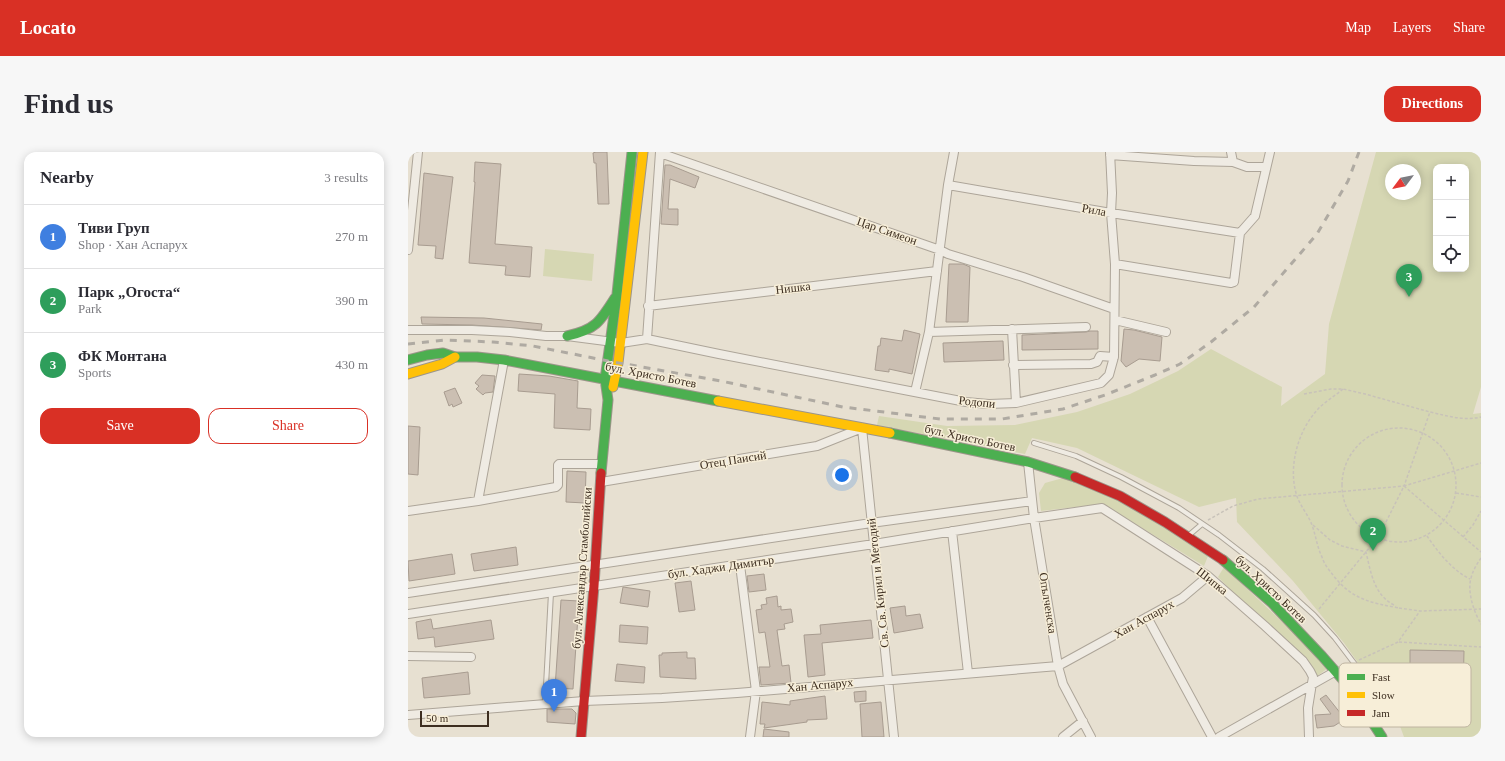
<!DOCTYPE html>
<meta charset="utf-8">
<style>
:root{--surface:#fff;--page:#f7f7f7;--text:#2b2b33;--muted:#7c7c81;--line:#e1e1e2;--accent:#d93025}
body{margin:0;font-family:Georgia,serif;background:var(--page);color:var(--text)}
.controls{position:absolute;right:12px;top:12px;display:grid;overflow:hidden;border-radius:8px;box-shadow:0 2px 10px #0003}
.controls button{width:36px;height:36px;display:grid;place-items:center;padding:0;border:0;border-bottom:1px solid var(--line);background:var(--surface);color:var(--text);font:20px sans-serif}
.compass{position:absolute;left:977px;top:12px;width:36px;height:36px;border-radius:50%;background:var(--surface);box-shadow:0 2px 10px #0003;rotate:238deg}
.scale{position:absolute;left:12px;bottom:10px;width:69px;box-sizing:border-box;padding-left:4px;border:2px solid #3d2e20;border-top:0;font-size:11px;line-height:14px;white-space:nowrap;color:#3d2e20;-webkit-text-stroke:3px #f7eed8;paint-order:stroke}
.you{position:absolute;left:434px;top:323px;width:14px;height:14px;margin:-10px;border:3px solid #fff;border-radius:50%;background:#1a73e8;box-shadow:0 0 0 6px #1a73e833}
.badge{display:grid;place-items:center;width:26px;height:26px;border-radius:50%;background:var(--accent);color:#fff;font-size:13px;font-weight:700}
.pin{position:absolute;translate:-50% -33px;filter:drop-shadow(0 1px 2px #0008)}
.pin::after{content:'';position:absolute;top:21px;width:14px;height:12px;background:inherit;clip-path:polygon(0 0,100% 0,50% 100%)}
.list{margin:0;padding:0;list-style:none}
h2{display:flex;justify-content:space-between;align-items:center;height:52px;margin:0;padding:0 16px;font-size:17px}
h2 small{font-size:13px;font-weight:400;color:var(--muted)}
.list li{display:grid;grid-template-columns:26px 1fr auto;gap:12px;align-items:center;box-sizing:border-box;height:64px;padding:0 16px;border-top:1px solid var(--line)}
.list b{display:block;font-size:15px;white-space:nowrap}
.list p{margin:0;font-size:13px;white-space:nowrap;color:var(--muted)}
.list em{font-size:13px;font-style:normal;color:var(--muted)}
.actions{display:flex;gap:8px;padding:12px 16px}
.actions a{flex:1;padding:9px 0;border:1px solid var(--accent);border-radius:12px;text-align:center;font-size:14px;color:var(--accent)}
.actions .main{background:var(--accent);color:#fff}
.icon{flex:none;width:22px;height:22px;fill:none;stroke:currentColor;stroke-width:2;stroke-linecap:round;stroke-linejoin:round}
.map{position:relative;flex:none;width:1073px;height:585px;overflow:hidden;border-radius:12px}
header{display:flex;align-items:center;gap:24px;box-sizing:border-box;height:56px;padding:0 20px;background:var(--accent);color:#fff}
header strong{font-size:19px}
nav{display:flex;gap:22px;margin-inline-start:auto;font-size:14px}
.intro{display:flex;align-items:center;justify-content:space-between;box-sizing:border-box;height:96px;padding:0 24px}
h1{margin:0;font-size:28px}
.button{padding:10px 18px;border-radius:12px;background:var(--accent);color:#fff;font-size:14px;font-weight:700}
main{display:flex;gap:24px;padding:0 24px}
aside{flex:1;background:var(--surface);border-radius:12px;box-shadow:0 2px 10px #0003}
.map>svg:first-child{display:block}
</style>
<header>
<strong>Locato</strong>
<nav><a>Map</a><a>Layers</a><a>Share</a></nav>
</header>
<div class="intro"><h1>Find us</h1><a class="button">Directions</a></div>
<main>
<aside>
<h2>Nearby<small>3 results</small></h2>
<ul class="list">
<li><span class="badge" style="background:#3f7fe0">1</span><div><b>Тиви Груп</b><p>Shop · Хан Аспарух</p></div><em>270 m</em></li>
<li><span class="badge" style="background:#2e9e5b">2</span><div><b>Парк „Огоста“</b><p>Park</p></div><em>390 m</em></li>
<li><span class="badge" style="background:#2e9e5b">3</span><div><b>ФК Монтана</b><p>Sports</p></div><em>430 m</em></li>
</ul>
<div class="actions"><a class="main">Save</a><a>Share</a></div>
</aside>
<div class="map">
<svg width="1073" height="585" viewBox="0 0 1073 585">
<rect width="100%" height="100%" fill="#e7e0d1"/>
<path fill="#d6d7b3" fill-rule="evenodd" d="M968 0H1073V235L1065 262 1073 261V585H996L989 566 936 491 885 429 829 370 828 346 791 355 669 296 624 286 617 302 469 273 471 264 539 274 607 273 669 260 722 242 770 219 803 197 874 235 873 254 917 222 921 172ZM1028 15H1058V117H1028ZM983 18H1007V42H983Z
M137 97 186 102 184 129 135 124Z
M655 326 709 347 802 399 796 414 695 352 633 359 631 341 637 331Z
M816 415 903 497 920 516 908 525 810 425Z"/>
<path fill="#cbbfb2" stroke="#a89c90" d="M188 0H199L201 52H190L188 11H186L185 1Z
M67 10 93 12 87 92 124 95 122 125 97 123 98 114 61 111 67 30H66Z
M257 13H262L291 25 287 36 262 27 260 57H270V73L253 72Z
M16 21 45 25 35 107 27 106 28 94 10 93Z
M541 112H555L562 115 560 170H538Z
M13 165 76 166 134 172 133 178 64 173 14 172Z
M716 177 726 178 754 185 752 209 731 207 718 215 713 209Z
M496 178 512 182 504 222 481 217V220L467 218 470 194H472L473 186 494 189Z
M682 179H690V197L614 198V183L678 180Z
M595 189 596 208 536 210 535 191Z
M111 222 141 224 170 229 169 256 183 257 182 278 146 276 147 242 110 239Z
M74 223 87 224 85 240 77 241 75 243 68 237 71 234 67 231Z
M47 236 54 251 45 255 44 252 41 254 36 240Z
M0 274 12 275 10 323 0 322Z
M159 319 178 320 177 351 158 350Z
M108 395 110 413 66 419 63 402Z
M44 402 47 422 1 429 0 409Z
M356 422 358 438 341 440 339 424Z
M283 429 287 458 271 460 267 431Z
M215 435 242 439 240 455 212 451Z
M369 444 370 455 373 454V458L383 457 385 470 376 472 377 477 369 478 374 514 381 513 383 531 353 533 351 515H362L357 480 351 481 348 458 354 457 353 453 359 452 358 446Z
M153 448 171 449 165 537 147 536Z
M497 454 498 464 512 462 515 476 486 481 482 456Z
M23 467 25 477 83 468 86 487 27 495 26 485 10 487 8 470Z
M463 468 465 486 414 491 417 523 400 525 396 483 413 482 412 473Z
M212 473 240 475 239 492 211 490Z
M1002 498 1056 499 1055 541H1037V546H1023V541L1002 540Z
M279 500V506H287L288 527 252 525 251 503H254V501Z
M209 512 237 515 236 531 207 529Z
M60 520 62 542 16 546 14 526Z
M458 539V549L447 550 446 540Z
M918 543 937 567 926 574 909 576 907 563 923 562 912 547Z
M417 544 419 567 399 568V570L356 576 357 572H352L354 550 382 553V549Z
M473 550 476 585H454L452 552Z
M139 557H164L168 561 167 572 139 570Z
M356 577 381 580V585H355Z"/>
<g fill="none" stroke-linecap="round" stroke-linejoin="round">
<defs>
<path id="lane" d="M626 291 668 304 713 325 771 356 811 383 855 417 906 463 927 486 946 511 978 558
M780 384 794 372
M137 552 143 441"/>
<path id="street" d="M823 0 825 10
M252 1 532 98 540 102 615 125 706 157
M702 3 786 9 825 10 839 15H858
M540 33 703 61 832 81
M0 98 10 0
M707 112 823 131 826 130 832 81 847 64 862 0
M240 154 529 119
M707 168 758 180
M604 177 608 251
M0 178H64L102 180 138 184H159L213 191 239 187 311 202 558 250 581 252 608 251 693 231 701 223 706 205 707 112 703 61 704 41 702 0
M521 180 678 175
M239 187 252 0
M605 213 683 212 689 210 692 204 706 205
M507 240 521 180 540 33 546 0
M620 310 626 366 650 514 655 532 683 585
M193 330 409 294 454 276 486 585
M70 349 96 208
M0 359 70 349 148 335 150 333V313L151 312H194
M544 379 560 521
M332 413 348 539 342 585
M0 441 463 371 624 349
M0 462 466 392 626 366 694 356 800 424 857 474 895 509 902 519 905 525 900 556 901 585
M739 465 804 585
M0 504 63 505
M0 563 176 549 254 546 329 541 650 514 774 446 800 424
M655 585 675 569
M811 585 928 519"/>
<path id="fast" d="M159 184C187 178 192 170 207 146
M0 208 19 203 35 201 47 205H69L96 208 310 249
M482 281 620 310 667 325
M193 321 200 248 197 227 209 142 224 0
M815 408 863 450 914 504 942 536 974 585"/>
<path id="slow" d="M0 222 34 212 47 205
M205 235 210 211 235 0
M310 249 482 281"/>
<path id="jam" d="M667 325 712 344 757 370 815 408
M173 585 186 434 193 321"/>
</defs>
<use href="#lane" stroke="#ada599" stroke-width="6"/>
<use href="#street" stroke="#ada599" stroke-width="10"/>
<use href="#fast" stroke="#9c958a" stroke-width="11"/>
<use href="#slow" stroke="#9c958a" stroke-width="11"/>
<use href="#jam" stroke="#9c958a" stroke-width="11"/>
<path stroke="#c8c2b9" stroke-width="1.5" stroke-dasharray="3 2" stroke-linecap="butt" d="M935 237C928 243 920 248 913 254 891 275 880 312 888 341 891 353 900 362 904 373 908 384 909 395 914 405 916 412 921 418 925 423 943 447 963 451 991 456
M896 242 923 237H935L957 242 1022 260
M934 333a57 57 0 1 1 114 0a57 57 0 1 1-114 0Z
M996 334 1073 400
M1048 341 1073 345
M800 368 825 354 850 347 996 334 1022 260C1040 264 1055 269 1073 265
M905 373 922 388 934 394 958 400C963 421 966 444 988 454
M1019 384C1030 400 1044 418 1062 427
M1055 385 1065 373 1073 359
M1073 406C1069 412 1065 418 1063 426 1059 440 1066 460 1073 472
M991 456 1012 459 1073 457
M911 457 971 384 996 334 1073 311
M991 490 1073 495
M951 508 990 490 1012 459"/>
<use href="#lane" stroke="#efebe3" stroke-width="4"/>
<use href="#street" stroke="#efebe3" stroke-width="8"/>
<use href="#fast" stroke="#4caf50" stroke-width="9"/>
<use href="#slow" stroke="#ffc107" stroke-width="9"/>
<use href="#jam" stroke="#c62828" stroke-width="9"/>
<path stroke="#afaaa2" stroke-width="3" stroke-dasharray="7 7" stroke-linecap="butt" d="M0 192 38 188 85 190 125 194 200 209 313 229 435 255 532 267H594L655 257 697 243 747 223 772 212 803 190 846 155 909 82 940 29 951 0"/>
</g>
<g text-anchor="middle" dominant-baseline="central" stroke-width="3" stroke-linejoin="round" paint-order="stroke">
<g font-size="12" fill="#3d2e20" stroke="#f7eed8">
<text transform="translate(686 58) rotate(10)">Рила</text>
<text transform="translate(479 79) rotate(19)">Цар Симеон</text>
<text transform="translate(385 136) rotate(-7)">Нишка</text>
<text transform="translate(243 223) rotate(11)">бул. Христо Ботев</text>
<text transform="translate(569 250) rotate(6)">Родопи</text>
<text transform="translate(562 286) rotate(12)">бул. Христо Ботев</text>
<text transform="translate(325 308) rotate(-9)">Отец Паисий</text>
<text transform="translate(313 415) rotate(-8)">бул. Хаджи Димитър</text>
<text transform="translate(174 416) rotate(-86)">бул. Александър Стамболийски</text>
<text transform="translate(804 429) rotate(38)">Шипка</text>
<text transform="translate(470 431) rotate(-96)">Св. Св. Кирил и Методий</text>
<text transform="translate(863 437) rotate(43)">бул. Христо Ботев</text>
<text transform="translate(640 451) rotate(81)">Опълченска</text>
<text transform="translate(736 467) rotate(-29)">Хан Аспарух</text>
<text transform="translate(412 533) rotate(-5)">Хан Аспарух</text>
</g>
</g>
<rect x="931" y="511" width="132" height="64" rx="6" fill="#f7eed8" stroke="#bfb4a1" stroke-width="1"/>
<rect x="939" y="522" width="18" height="6" fill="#4caf50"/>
<rect x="939" y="540" width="18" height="6" fill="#ffc107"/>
<rect x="939" y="558" width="18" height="6" fill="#c62828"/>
<g font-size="11" fill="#3d2e20">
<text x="964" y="529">Fast</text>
<text x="964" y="547">Slow</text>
<text x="964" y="565">Jam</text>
</g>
</svg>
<div class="controls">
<button>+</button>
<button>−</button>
<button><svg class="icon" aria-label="locate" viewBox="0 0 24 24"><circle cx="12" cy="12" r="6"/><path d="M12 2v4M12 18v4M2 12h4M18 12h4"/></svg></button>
</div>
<svg class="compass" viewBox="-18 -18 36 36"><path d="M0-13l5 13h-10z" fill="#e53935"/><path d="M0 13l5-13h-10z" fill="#7c7c81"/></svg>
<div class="scale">50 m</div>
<div class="you"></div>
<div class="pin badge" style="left:146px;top:560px;background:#3f7fe0">1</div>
<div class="pin badge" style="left:965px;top:399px;background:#2e9e5b">2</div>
<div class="pin badge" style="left:1001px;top:145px;background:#2e9e5b">3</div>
</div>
</main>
